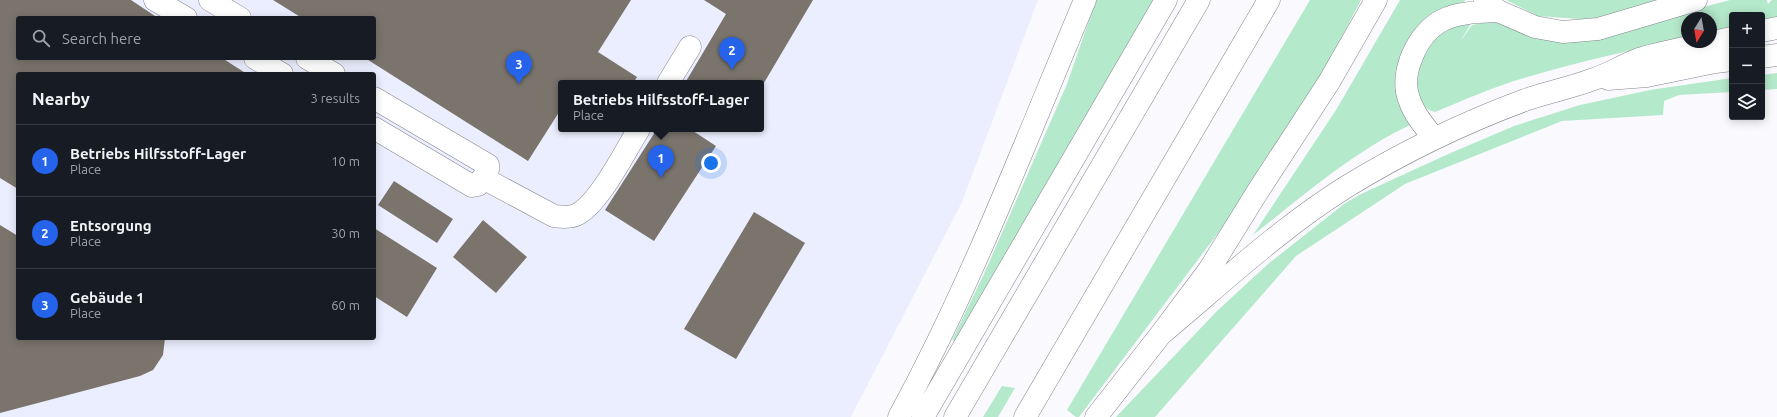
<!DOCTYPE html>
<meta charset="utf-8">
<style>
:root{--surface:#171b24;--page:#20242c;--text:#f1f3f6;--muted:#9ea1a6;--line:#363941;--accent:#2563eb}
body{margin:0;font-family:Ubuntu,sans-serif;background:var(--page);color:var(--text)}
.controls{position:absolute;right:12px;top:12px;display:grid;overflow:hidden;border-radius:4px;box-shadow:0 2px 10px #0003}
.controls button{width:36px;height:36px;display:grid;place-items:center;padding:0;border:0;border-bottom:1px solid var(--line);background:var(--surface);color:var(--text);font:20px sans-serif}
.compass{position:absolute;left:1681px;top:12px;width:36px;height:36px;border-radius:50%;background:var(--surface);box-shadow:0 2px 10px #0003;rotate:191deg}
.you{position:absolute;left:711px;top:163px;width:14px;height:14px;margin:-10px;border:3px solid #fff;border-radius:50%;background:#1a73e8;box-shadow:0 0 0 6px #1a73e833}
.badge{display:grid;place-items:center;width:26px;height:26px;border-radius:50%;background:var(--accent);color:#fff;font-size:13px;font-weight:700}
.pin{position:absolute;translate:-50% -33px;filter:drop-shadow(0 1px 2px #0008)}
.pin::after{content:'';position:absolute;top:21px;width:14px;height:12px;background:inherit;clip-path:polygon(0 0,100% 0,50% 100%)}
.popup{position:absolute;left:558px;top:80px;width:206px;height:52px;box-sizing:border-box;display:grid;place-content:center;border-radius:4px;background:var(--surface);filter:drop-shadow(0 1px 3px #0005);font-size:13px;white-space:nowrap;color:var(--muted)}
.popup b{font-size:15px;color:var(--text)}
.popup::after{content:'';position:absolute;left:50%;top:100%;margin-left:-8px;border:8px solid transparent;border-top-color:var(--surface)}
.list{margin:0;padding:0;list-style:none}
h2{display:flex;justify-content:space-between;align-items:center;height:52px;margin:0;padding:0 16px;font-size:17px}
h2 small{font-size:13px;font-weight:400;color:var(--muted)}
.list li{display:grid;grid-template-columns:26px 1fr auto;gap:12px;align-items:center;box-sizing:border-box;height:72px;padding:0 16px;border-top:1px solid var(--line)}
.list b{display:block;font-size:15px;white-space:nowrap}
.list p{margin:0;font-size:13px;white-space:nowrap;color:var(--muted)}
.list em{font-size:13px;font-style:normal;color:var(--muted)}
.icon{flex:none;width:22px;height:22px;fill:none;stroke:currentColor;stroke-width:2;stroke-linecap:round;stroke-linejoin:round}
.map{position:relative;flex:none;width:1777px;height:417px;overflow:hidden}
.search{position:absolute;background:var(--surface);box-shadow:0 2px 10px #0003;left:16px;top:16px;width:360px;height:44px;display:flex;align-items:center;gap:10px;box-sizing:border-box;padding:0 14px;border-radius:4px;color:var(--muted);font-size:15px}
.panel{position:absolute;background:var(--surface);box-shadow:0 2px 10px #0003;left:16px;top:72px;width:360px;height:268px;border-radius:4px}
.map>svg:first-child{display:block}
</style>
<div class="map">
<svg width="1777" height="417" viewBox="0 0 1777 417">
<rect width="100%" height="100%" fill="#fafafe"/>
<path fill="#ebeefe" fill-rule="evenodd" d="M0 0H1038L962 202 851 417H0ZM18 18H374V58H18ZM18 74H374V338H18ZM561 83H761V129H561Z"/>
<path fill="#b5e9cb" d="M1096 0H1158L958 342 952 340 984 274 1067 84Z
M1310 0H1361L1315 89 1231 216 1079 417H1076L1067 410Z
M1400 0H1465V1L1444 9 1398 92 1402 111 1410 125C1353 152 1303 196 1253 235L1336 110Z
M1506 0H1659L1592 20 1538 16Z
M1730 0H1767L1768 4 1772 0H1777V17L1762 21V15H1732V28L1711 32V18H1687V38C1632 50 1577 62 1524 78 1493 87 1464 100 1435 112 1425 110 1418 101 1416 91 1414 81 1420 49 1426 43 1440 30 1457 25 1473 20L1460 42 1472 25 1498 20 1590 37Z
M1777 73V89L1762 90V75Z
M1732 78V92L1679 95 1664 101 1663 115 1562 121 1405 184 1296 256 1155 417H1116L1217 311 1268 264 1344 204 1361 194 1446 155 1514 126 1580 105 1650 90Z
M1002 386 1015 388 998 417H983Z"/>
<path fill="#7a746d" d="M0 0H131L158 18H18V58H222L247 74H18V189L0 178Z
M273 0H631L598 52 637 77 633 83H561V109L528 161 365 58H374V18H302Z
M704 0H813L761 88V83H685L726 14Z
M657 129H690L716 146 654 241 605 210Z
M394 181 453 219 437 243 378 205Z
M754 212 805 243 736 359 684 329Z
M483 220 527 257 496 293 453 257Z
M0 225 18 236V338H165L163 355 153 370 140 376 0 413Z
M374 228 437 268 407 317 374 296Z"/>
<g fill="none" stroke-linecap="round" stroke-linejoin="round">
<defs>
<path id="minor" d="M155 0 186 18
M210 0 240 18
M255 58 282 74
M307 58 334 74
M668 83 690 47
M374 98 488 165V170L478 185 472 186 374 128
M1434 138C1424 126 1414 114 1409 99 1399 73 1418 32 1443 20 1459 12 1480 12 1498 11
M483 178 554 216C562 217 571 218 578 214 600 202 625 151 639 129"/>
<path id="highway" d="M1485 0 1498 11 1535 27 1563 32 1598 29 1696 0
M1762 31 1777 28
M1762 57 1777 55
M1608 79 1647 76 1715 62 1732 60
M1161 334C1221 284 1279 229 1346 187 1403 152 1463 123 1525 100 1547 92 1570 88 1591 80 1608 75 1623 65 1639 59 1668 50 1702 45 1732 38
M899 417C972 283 1026 140 1085 0
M923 417 1166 0
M955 417 1199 0
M1025 417 1269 0
M1096 417 1161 334 1209 270 1258 191 1329 82 1376 0"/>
</defs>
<use href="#minor" stroke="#85868e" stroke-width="23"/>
<use href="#highway" stroke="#85868e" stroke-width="23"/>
<use href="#minor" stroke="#fff" stroke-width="22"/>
<use href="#highway" stroke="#fff" stroke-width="22"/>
</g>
</svg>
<div class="controls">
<button>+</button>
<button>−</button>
<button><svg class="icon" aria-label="layers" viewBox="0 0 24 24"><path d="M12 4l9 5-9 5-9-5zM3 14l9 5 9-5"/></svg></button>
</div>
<svg class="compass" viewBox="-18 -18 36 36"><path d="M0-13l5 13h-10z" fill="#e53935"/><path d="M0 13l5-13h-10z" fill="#9ea1a6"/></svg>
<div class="you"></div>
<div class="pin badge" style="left:661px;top:178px">1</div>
<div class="popup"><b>Betriebs Hilfsstoff-Lager</b>Place</div>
<div class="pin badge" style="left:732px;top:70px">2</div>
<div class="pin badge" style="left:519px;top:84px">3</div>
<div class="search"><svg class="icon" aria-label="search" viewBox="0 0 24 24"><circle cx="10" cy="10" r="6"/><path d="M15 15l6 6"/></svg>Search here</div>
<section class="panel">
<h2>Nearby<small>3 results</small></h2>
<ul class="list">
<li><span class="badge">1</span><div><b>Betriebs Hilfsstoff-Lager</b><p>Place</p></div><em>10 m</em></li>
<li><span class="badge">2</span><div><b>Entsorgung</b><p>Place</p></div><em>30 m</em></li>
<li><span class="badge">3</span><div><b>Gebäude 1</b><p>Place</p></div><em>60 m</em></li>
</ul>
</section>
</div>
